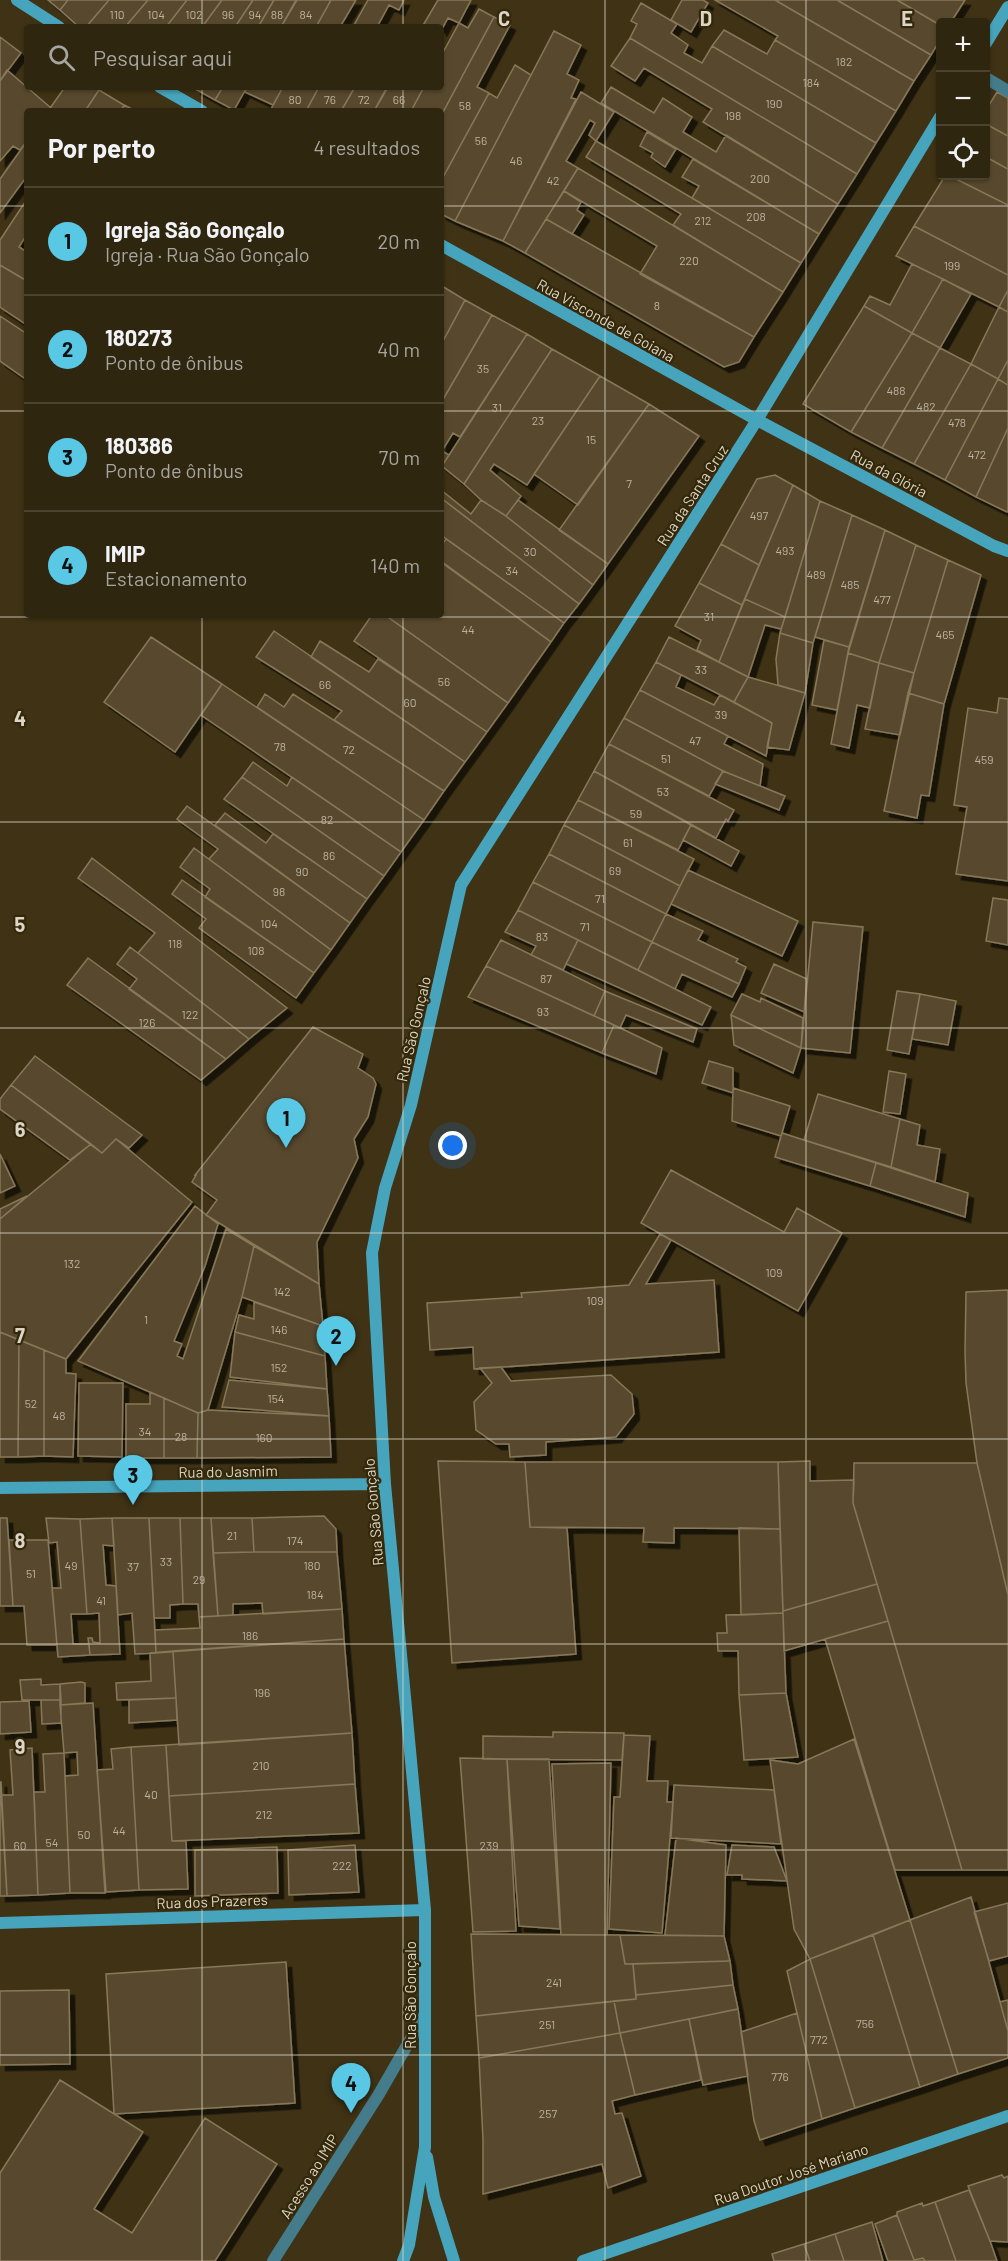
<!DOCTYPE html>
<html lang="pt">
<meta charset="utf-8">
<style>
:root{--surface:#2f2610;--page:#372e19;--text:#f1f3f6;--muted:#a7a59f;--line:#4a4330;--accent:#59c8e5}
body{margin:0;font-family:Barlow,sans-serif;background:var(--page);color:var(--text)}
.controls{position:absolute;right:18px;top:18px;display:grid;overflow:hidden;border-radius:6px;box-shadow:0 2px 4px #0004}
.controls button{width:54px;height:54px;display:grid;place-items:center;padding:0;border:0;border-bottom:2px solid var(--line);background:var(--surface);color:var(--text);font:30px sans-serif}
.you{position:absolute;left:453px;top:1146px;width:21px;height:21px;margin:-15px;border:4px solid #fff;border-radius:50%;background:#1a73e8;box-shadow:0 0 0 9px #1a73e833}
.badge{display:grid;place-items:center;width:39px;height:39px;border-radius:50%;background:var(--accent);color:#111;font-size:20px;font-weight:700}
.pin{position:absolute;translate:-50% -50px;filter:drop-shadow(0 2px 3px #0008)}
.pin::after{content:'';position:absolute;top:32px;width:21px;height:18px;background:inherit;clip-path:polygon(0 0,100% 0,50% 100%)}
.list{margin:0;padding:0;list-style:none}
h2{display:flex;justify-content:space-between;align-items:center;height:78px;margin:0;padding:0 24px;font-size:26px}
h2 small{font-size:20px;font-weight:400;color:var(--muted)}
.list li{display:grid;grid-template-columns:39px 1fr auto;gap:18px;align-items:center;box-sizing:border-box;height:108px;padding:0 24px;border-top:2px solid var(--line)}
.list b{display:block;font-size:22px;white-space:nowrap}
.list p{margin:0;font-size:20px;white-space:nowrap;color:var(--muted)}
.list em{font-size:20px;font-style:normal;color:var(--muted)}
.icon{flex:none;width:33px;height:33px;fill:none;stroke:currentColor;stroke-width:2;stroke-linecap:round;stroke-linejoin:round}
.map{position:relative;flex:none;width:1008px;height:2261px;overflow:hidden}
.search{position:absolute;background:var(--surface);box-shadow:0 2px 4px #0004;left:24px;top:24px;width:420px;height:66px;display:flex;align-items:center;gap:15px;box-sizing:border-box;padding:0 21px;border-radius:6px;color:var(--muted);font-size:22px}
.panel{position:absolute;background:var(--surface);box-shadow:0 2px 4px #0004;left:24px;top:108px;width:420px;height:510px;border-radius:6px}
.map>svg:first-child{display:block}
</style>
<div class="map">
<svg width="1008" height="2261" viewBox="0 0 1008 2261">
<defs>
<filter id="shadow"><feDropShadow dx="5.5" dy="5.5" stdDeviation="0" flood-color="#0009"/></filter>
</defs>
<rect width="100%" height="100%" fill="#3f3215"/>
<path fill="#584a2d" stroke="#87785a" stroke-width="1.5" filter="url(#shadow)" d="M48 0H68L60 10Z
M68 0H109L86 27H79L60 10Z
M109 0H148L125 27H86Z
M148 0H187L166 27H125Z
M187 0H222L202 27H166Z
M222 0H253L235 27H202Z
M253 0H274L258 27H235Z
M274 0H297L281 27H258Z
M296 0H331L316 27H281Z
M331 0H356L340 27H316Z
M368 0H404L399 10 389 5 377 27H353Z
M438 0H471L459 23 448 18 441 31V27H422Z
M682 0H703L708 3 691 32 671 20Z
M715 0H775L914 81 896 111 775 40 778 36Z
M775 0H837L931 55 914 81Z
M837 0H897L940 25V40L931 55Z
M897 0H965L951 22H940V25Z
M641 3 677 24 671 33 688 45 684 53 702 63 712 46 876 143 857 174 630 38 637 24 631 21Z
M479 9 494 17 441 116V111H411L424 87H441V56L459 23 468 28Z
M494 17 510 25 477 87 489 93 441 181V116Z
M724 30 767 54 775 40 896 111 876 143 712 46Z
M554 31 581 45 567 74 579 80 571 98 576 99 503 241 455 221Z
M0 37 21 53 0 81Z
M630 38 857 174 838 204 703 122 712 109 644 68 635 81 611 66Z
M515 65 531 75 455 221 441 214V181L489 93 497 98Z
M7 70 51 108 48 111H27V141L20 150 13 146 0 161V81Z
M65 87H93L99 90 85 111H48Z
M196 87H223L215 100 195 89Z
M223 87H247L234 110 215 100Z
M247 87H283L273 105 245 92Z
M283 87H319L306 111H270Z
M319 87H355L341 111H306Z
M355 87H387L374 111H341Z
M388 87H424L411 111H374Z
M611 87 654 113 663 98 692 117 683 132 716 152 726 135 838 204 819 234 601 103Z
M99 90 124 105 121 111H85Z
M581 92 614 112 596 141 589 135 595 123 590 120 566 161 578 168 525 253 503 241Z
M997 92 1008 98V136L986 124V110Z
M124 105 136 111H121Z
M986 124 1008 136V169L986 157Z
M647 132 676 149 665 167 651 157 653 153 640 146Z
M27 141V176L0 213V179Z
M596 141 801 263 783 292 673 225 681 214 586 157Z
M986 157 1008 169V205L950 176H986Z
M693 159 819 234 801 263 692 198 699 186 682 177Z
M578 168 783 292 754 337 640 274 657 246 564 191Z
M945 176H950L1008 205V275L914 226Z
M564 191 581 202 577 210 584 215 572 234 546 219Z
M27 199V234L19 247 27 252V275L25 280 0 265V240Z
M546 219 754 337 739 362 724 367 525 253Z
M914 226 1008 275V290L999 307 896 256Z
M912 264 943 279 912 333 864 306 870 296 890 305Z
M0 265 27 281V325L0 307Z
M943 279 971 294 940 348 912 333Z
M442 286 465 300 441 345V287Z
M1008 290V312L999 307Z
M465 300 492 315 441 403V345Z
M864 306 912 333 851 432 803 404Z
M999 307 1008 312V360L998 379 971 364Z
M492 315 527 334 460 437 453 433 442 451 449 455 442 466 441 465V403Z
M0 316 27 334V380L0 361Z
M912 333 940 348 882 448 851 432Z
M527 334 552 349 464 484 442 466Z
M940 348 971 364 914 464 882 448Z
M552 349 600 376 527 485 494 464 490 470 521 496 506 516 481 500 464 484Z
M1008 360V385L998 379Z
M971 364 998 379 945 480 914 464Z
M600 376 649 404 578 505 534 474Z
M998 379 1008 385V428L976 497 945 480Z
M649 404 699 436 608 564 559 530Z
M1008 428V510L1007 512 976 497Z
M775 475 793 485 759 565 721 544 757 479Z
M793 485 820 501 785 617 745 599Z
M441 490 471 514 481 500 506 516 593 585 579 604 441 498Z
M441 498 579 604 564 623 441 535Z
M518 500 608 564 593 585 506 516Z
M820 501 852 515 813 643 780 633Z
M852 515 885 530 849 647 815 637Z
M885 530 916 545 879 663 848 653Z
M446 539 564 623 551 642 441 562V546Z
M721 544 759 565 742 605 699 583Z
M916 545 948 560 914 673 879 663Z
M948 560 981 575 944 704 908 693Z
M441 561 551 642 508 703 385 615H441Z
M699 583 742 605 719 662 697 650 701 640 675 626Z
M745 599 785 617 781 629 765 625 748 677 719 662Z
M372 615H385L508 703 487 732 354 641Z
M274 631 465 762 444 791 334 720 342 711 256 657Z
M780 633 813 643 805 693 778 685 776 659Z
M151 637 222 684 175 752 104 702Z
M669 637 748 677 734 702 656 662Z
M824 640 849 647 837 710 812 705Z
M320 641 369 672 378 659 487 732 465 762 311 657Z
M848 653 879 663 870 708 857 705 849 748 831 744Z
M656 662 681 675 676 687 714 705 720 695 772 723 766 756 640 690Z
M879 663 914 673 900 735 865 729Z
M748 677 805 693 789 750 767 747 772 723 734 702Z
M222 684 424 820 401 852 201 715Z
M640 690 728 736 724 744 763 764 760 786 723 771 624 718Z
M908 693 944 704 929 796 921 795 917 818 884 811Z
M265 694 284 707 293 694 444 791 424 820 257 707Z
M999 698 1008 699V881L956 874 967 807 954 805 968 708 997 713Z
M624 718 723 771 709 796 609 744Z
M609 744 734 810 728 821 726 819 716 838 594 771Z
M253 762 287 786 292 777 401 852 384 876 242 777Z
M594 771 691 825 678 850 578 800Z
M723 771 785 796 779 810 715 784Z
M242 777 384 876 367 899 224 799Z
M578 800 694 859 680 886 564 825Z
M187 806 350 923 331 950 209 859 218 849 177 819Z
M225 813 266 843 273 834 367 899 350 923 215 825Z
M564 825 680 886 666 914 549 854Z
M691 825 739 851 731 866 683 840Z
M194 848 331 950 314 973 205 897 210 889 180 867Z
M549 854 666 914 652 942 533 882Z
M92 858 287 1008 249 1039 138 953 155 933 78 878Z
M688 870 798 921 782 956 671 904Z
M182 880 314 973 296 998 199 928 206 919 172 894Z
M533 882 652 942 638 970 518 910Z
M993 898 1008 900V945L986 941Z
M518 910 578 940 563 970 531 955 536 946 505 932Z
M666 914 703 931 698 940 738 959 736 962 746 967 739 984 652 942Z
M813 922 863 927 850 1053 801 1048Z
M501 940 605 991 594 1016 486 966Z
M578 940 711 1007 702 1025 566 964Z
M652 942 739 984 732 997 682 974 675 989 638 970Z
M130 947 249 1039 226 1059 129 989 137 979 117 964Z
M88 958 226 1059 201 1080 67 985Z
M774 964 807 979 804 1012 761 993Z
M486 966 614 1025 602 1053 468 997Z
M605 991 697 1029 693 1042 626 1015 620 1028 594 1016Z
M897 991 920 994 909 1054 887 1050Z
M742 994 760 1002 761 998 803 1018 801 1048 731 1015Z
M920 994 956 1001 948 1045 912 1039Z
M731 1015 801 1048 793 1073 734 1045Z
M614 1025 662 1048 656 1074 602 1053Z
M313 1027 363 1054 358 1068 373 1078 376 1084 368 1117 354 1139 358 1158 317 1242 319 1284 206 1215 217 1200 192 1182 196 1175H195Z
M35 1056 142 1135 129 1148 116 1139 102 1153 11 1085Z
M709 1061 733 1068V1093L702 1083Z
M889 1071 906 1074 900 1114 883 1112Z
M11 1085 91 1144 70 1160 0 1109V1099Z
M733 1088 790 1106 781 1136 732 1121Z
M818 1094 900 1119 891 1167 804 1140Z
M900 1119 920 1125 917 1145 940 1149 935 1182 891 1167Z
M782 1133 876 1163 870 1186 775 1157Z
M116 1139 192 1202 66 1359 0 1332V1219L91 1144 102 1153Z
M0 1154 15 1186 0 1193Z
M876 1163 968 1193 965 1217 870 1186Z
M671 1170 784 1232 797 1208 842 1233 798 1311 641 1223Z
M27 1196 0 1219V1209Z
M195 1206 218 1224 205 1266 174 1341 182 1344 177 1356 183 1359 226 1229 254 1246 242 1297 208 1410 198 1413 78 1361Z
M660 1234 671 1240 646 1284 714 1280 719 1352 474 1369 473 1347 430 1350 427 1303 522 1297 521 1293 629 1285Z
M254 1246 319 1284 323 1326 242 1297Z
M1008 1290V1595L977 1463 966 1383 965 1351 966 1292Z
M254 1302 323 1326 325 1356 235 1332 239 1315 254 1319Z
M0 1332 19 1340 18 1457H0Z
M235 1332 325 1356 327 1389 230 1377Z
M19 1340 44 1350V1456L18 1457Z
M44 1350 66 1359V1373L76 1374 73 1457 44 1456Z
M501 1367 511 1381 611 1375 632 1394 634 1414 616 1437 546 1442V1455L510 1457 509 1444H496L476 1430 474 1402 492 1383 480 1368Z
M229 1380 327 1389 329 1416 222 1407Z
M79 1383H123L122 1457 78 1456Z
M150 1392 164 1398V1458H126V1404H150Z
M164 1398 198 1413 197 1458H164Z
M208 1410 329 1416 331 1457 197 1458 198 1413Z
M438 1461 525 1462 530 1527 567 1528 576 1654 452 1663Z
M810 1461V1481L854 1480 853 1503 877 1584 783 1611 778 1462Z
M525 1462H778L780 1529 674 1528V1543L643 1542 644 1528 530 1527Z
M854 1463H977L1008 1595V1870H962L853 1503Z
M324 1516 336 1529 337 1552H254L252 1518Z
M0 1518H7L13 1606H0Z
M46 1518 80 1519 87 1614H71L73 1644H89L90 1655 58 1657 52 1588H61L57 1542 49 1543Z
M112 1518 114 1546 103 1545 106 1585 116 1586 120 1654 90 1655 88 1638H92L93 1642 100 1643 99 1613 87 1614 80 1519Z
M112 1518H149L156 1653 135 1654 132 1613 118 1615Z
M149 1518H180L183 1604 170 1605V1618H154Z
M180 1518H211L218 1616 199 1617 198 1604H183Z
M211 1518H252L254 1552 213 1553Z
M739 1528 780 1529 783 1613 741 1615Z
M9 1540H48L57 1645H27L24 1606H13Z
M254 1552H337L342 1609 263 1614 262 1603 233 1604V1615L218 1616 213 1553Z
M877 1584 888 1621 784 1651 783 1611Z
M342 1609 344 1639 156 1653 155 1630 200 1628 199 1617Z
M783 1613 786 1693 739 1695 738 1651H718L717 1633H727L726 1615Z
M888 1621 962 1870H895L825 1639Z
M344 1639 352 1733 179 1745 173 1651Z
M173 1651 176 1698 117 1700 116 1683 151 1681 150 1653Z
M41 1679V1685L60 1684 61 1700H22L20 1680Z
M81 1682 85 1683V1703L60 1705V1684Z
M786 1693 798 1757 744 1760 739 1695Z
M176 1698 177 1720 129 1723V1700Z
M41 1700H61V1723L42 1724Z
M29 1701 31 1732 0 1734V1702Z
M93 1703 105 1893H70L65 1776 78 1775 77 1752 64 1753 60 1705Z
M553 1732 624 1733 622 1760 483 1759V1736L553 1737Z
M352 1733 355 1784 169 1796 166 1745Z
M624 1735 650 1736 647 1781H668L667 1802H673L662 1933 609 1929 614 1797H620Z
M854 1739 910 1920 810 1959 794 1929 770 1760 798 1764Z
M166 1745 172 1841H186L188 1889 139 1890 131 1747Z
M131 1747 139 1890 106 1892 97 1770 113 1769 111 1749Z
M32 1748 38 1895 7 1896 1 1795H13L10 1750Z
M64 1753 70 1893 38 1895 34 1792H45L43 1754Z
M460 1758 507 1759 516 1931 473 1932Z
M507 1759H549L560 1929 519 1926Z
M611 1763 607 1935H561L552 1764Z
M0 1782H1L7 1896H0Z
M355 1784 359 1833 172 1841 169 1796Z
M674 1785 774 1790 781 1844 671 1838Z
M676 1838 726 1845 724 1936 665 1935Z
M355 1845 359 1892 289 1895 288 1850Z
M732 1845 774 1847 787 1881 742 1879V1875H727Z
M277 1847 278 1893 195 1896V1850Z
M971 1897 1008 2031V2058L958 2074 910 1920Z
M1008 1903V1956L989 1961 974 1912Z
M910 1920 958 2074 920 2087 873 1935Z
M471 1934 620 1935 625 1964H633L636 1999 476 2016Z
M620 1935 724 1936 730 1961 625 1964Z
M873 1935 920 2087 855 2108 810 1959Z
M810 1959 855 2108 822 2119 787 1971Z
M730 1961 733 1985 636 1995 633 1964Z
M286 1962 295 2103 114 2114 106 1974Z
M733 1985 738 2009 620 2033 614 2001 636 1999V1995Z
M69 1990 70 2064 0 2065V1991Z
M1008 2000V2031L1000 2002Z
M614 2001 620 2033 479 2058 476 2016Z
M738 2009 748 2076 703 2085 689 2019Z
M797 2013 822 2119 760 2140 754 2121 741 2032Z
M689 2019 701 2080 635 2095 620 2033Z
M620 2033 635 2095 612 2101 615 2114 622 2113 641 2176 608 2188 602 2164 483 2194V2140L479 2058Z
M60 2080 143 2132 94 2209 132 2233 205 2118 277 2164 215 2261H0V2173Z
M1002 2175 1004 2178 1008 2176V2242L990 2241 968 2186Z
M969 2190 990 2241 997 2261H956L935 2202Z
M935 2202 956 2261H925L923 2258 914 2260 897 2215V2212L922 2203 923 2206Z
M897 2215 914 2260 923 2258 925 2261H888L875 2224Z
M872 2222 883 2261H844L835 2234Z
M835 2234 844 2261H810L804 2244Z
M804 2244 810 2261H774L772 2254Z"/>
<g fill="none" stroke-linecap="round" stroke-linejoin="round">
<path stroke="#457c8b" stroke-width="12" d="M273 2261 379 2094 425 2014"/>
<path stroke="#457c8b" stroke-width="12" d="M986 78 1008 91"/>
<path stroke="#46a5bd" stroke-width="12" d="M17 0 59 27
M986 43 1008 7
M160 87 202 111
M441 245 757 420 994 546 1008 551
M0 1488 385 1484
M0 1923 425 1910
M427 2157 434 2197 454 2261
M403 2261 409 2245 425 2147V1910L385 1484 372 1253 385 1188 411 1105 461 885 757 420 940 117
M583 2261 1008 2116"/>
</g>
<path fill="none" stroke="#ddd5c5" stroke-width="1.5" stroke-opacity="0.55" d="M202 0V27M403 0V27M605 0V2261M806 0V2261M202 87V111M403 87V111M0 206H27M441 206H1008M0 411H27M441 411H1008M202 615V2261M403 615V2261M0 617H1008M0 822H1008M0 1028H1008M0 1233H1008M0 1439H1008M0 1644H1008M0 1850H1008M0 2055H1008"/>
<g text-anchor="middle" dominant-baseline="central" stroke-width="4.5" stroke-linejoin="round" paint-order="stroke">
<g font-size="12" fill="#bcb29f">
<text x="117" y="14">110</text>
<text x="156" y="14">104</text>
<text x="194" y="14">102</text>
<text x="228" y="14">96</text>
<text x="255" y="14">94</text>
<text x="277" y="14">88</text>
<text x="306" y="14">84</text>
<text x="844" y="61">182</text>
<text x="811" y="82">184</text>
<text x="295" y="99">80</text>
<text x="330" y="99">76</text>
<text x="364" y="99">72</text>
<text x="399" y="99">66</text>
<text x="774" y="103">190</text>
<text x="465" y="105">58</text>
<text x="733" y="115">198</text>
<text x="481" y="140">56</text>
<text x="516" y="160">46</text>
<text x="760" y="178">200</text>
<text x="553" y="180">42</text>
<text x="756" y="216">208</text>
<text x="703" y="220">212</text>
<text x="689" y="260">220</text>
<text x="952" y="265">199</text>
<text x="657" y="305">8</text>
<text x="483" y="368">35</text>
<text x="896" y="390">488</text>
<text x="926" y="406">482</text>
<text x="497" y="407">31</text>
<text x="538" y="420">23</text>
<text x="957" y="422">478</text>
<text x="591" y="439">15</text>
<text x="977" y="454">472</text>
<text x="629" y="483">7</text>
<text x="759" y="515">497</text>
<text x="785" y="550">493</text>
<text x="530" y="551">30</text>
<text x="512" y="570">34</text>
<text x="816" y="574">489</text>
<text x="850" y="584">485</text>
<text x="882" y="599">477</text>
<text x="709" y="616">31</text>
<text x="468" y="629">44</text>
<text x="945" y="634">465</text>
<text x="701" y="669">33</text>
<text x="444" y="681">56</text>
<text x="325" y="684">66</text>
<text x="410" y="702">60</text>
<text x="721" y="714">39</text>
<text x="695" y="740">47</text>
<text x="280" y="746">78</text>
<text x="349" y="749">72</text>
<text x="666" y="758">51</text>
<text x="984" y="759">459</text>
<text x="663" y="791">53</text>
<text x="636" y="813">59</text>
<text x="327" y="819">82</text>
<text x="628" y="842">61</text>
<text x="329" y="855">86</text>
<text x="615" y="870">69</text>
<text x="302" y="871">90</text>
<text x="279" y="891">98</text>
<text x="600" y="898">71</text>
<text x="269" y="923">104</text>
<text x="585" y="926">71</text>
<text x="542" y="936">83</text>
<text x="175" y="943">118</text>
<text x="256" y="950">108</text>
<text x="546" y="978">87</text>
<text x="543" y="1011">93</text>
<text x="190" y="1014">122</text>
<text x="147" y="1022">126</text>
<text x="72" y="1263">132</text>
<text x="774" y="1272">109</text>
<text x="282" y="1291">142</text>
<text x="595" y="1300">109</text>
<text x="146" y="1319">1</text>
<text x="279" y="1329">146</text>
<text x="279" y="1367">152</text>
<text x="276" y="1398">154</text>
<text x="31" y="1403">52</text>
<text x="59" y="1415">48</text>
<text x="145" y="1431">34</text>
<text x="181" y="1436">28</text>
<text x="264" y="1437">160</text>
<text x="232" y="1535">21</text>
<text x="295" y="1540">174</text>
<text x="166" y="1561">33</text>
<text x="71" y="1565">49</text>
<text x="312" y="1565">180</text>
<text x="133" y="1566">37</text>
<text x="31" y="1573">51</text>
<text x="199" y="1579">29</text>
<text x="315" y="1594">184</text>
<text x="101" y="1600">41</text>
<text x="250" y="1635">186</text>
<text x="262" y="1692">196</text>
<text x="261" y="1765">210</text>
<text x="151" y="1794">40</text>
<text x="264" y="1814">212</text>
<text x="119" y="1830">44</text>
<text x="84" y="1834">50</text>
<text x="52" y="1842">54</text>
<text x="20" y="1845">60</text>
<text x="489" y="1845">239</text>
<text x="342" y="1865">222</text>
<text x="554" y="1982">241</text>
<text x="865" y="2023">756</text>
<text x="547" y="2024">251</text>
<text x="819" y="2039">772</text>
<text x="780" y="2076">776</text>
<text x="548" y="2113">257</text>
</g>
<g font-size="15" fill="#ddd5c5" stroke="#34280b">
<text transform="translate(606 320) rotate(29)">Rua Visconde de Goiana</text>
<text transform="translate(889 473) rotate(28)">Rua da Glória</text>
<text transform="translate(692 495) rotate(-57)">Rua da Santa Cruz</text>
<text transform="translate(413 1029) rotate(-77)">Rua São Gonçalo</text>
<text transform="translate(228 1471) rotate(-1)">Rua do Jasmim</text>
<text transform="translate(373 1512) rotate(-95)">Rua São Gonçalo</text>
<text transform="translate(212 1901) rotate(-2)">Rua dos Prazeres</text>
<text transform="translate(410 1995) rotate(-90)">Rua São Gonçalo</text>
<text transform="translate(791 2174) rotate(-19)">Rua Doutor José Mariano</text>
<text transform="translate(309 2176) rotate(-58)">Acesso ao IMIP</text>
</g>
</g>
<g font-size="20" text-anchor="middle" font-weight="bold" fill="#ddd5c5" stroke="#34280b" stroke-width="4.5" stroke-linejoin="round" paint-order="stroke">
<text x="504" y="26">C</text>
<text x="706" y="26">D</text>
<text x="907" y="26">E</text>
<text x="20" y="726">4</text>
<text x="20" y="932">5</text>
<text x="20" y="1137">6</text>
<text x="20" y="1343">7</text>
<text x="20" y="1548">8</text>
<text x="20" y="1754">9</text>
</g>
</svg>
<div class="controls">
<button>+</button>
<button>−</button>
<button><svg class="icon" aria-label="locate" viewBox="0 0 24 24"><circle cx="12" cy="12" r="6"/><path d="M12 2v4M12 18v4M2 12h4M18 12h4"/></svg></button>
</div>
<div class="you"></div>
<div class="pin badge" style="left:286px;top:1148px">1</div>
<div class="pin badge" style="left:336px;top:1366px">2</div>
<div class="pin badge" style="left:133px;top:1505px">3</div>
<div class="pin badge" style="left:351px;top:2113px">4</div>
<div class="search"><svg class="icon" aria-label="search" viewBox="0 0 24 24"><circle cx="10" cy="10" r="6"/><path d="M15 15l6 6"/></svg>Pesquisar aqui</div>
<section class="panel">
<h2>Por perto<small>4 resultados</small></h2>
<ul class="list">
<li><span class="badge">1</span><div><b>Igreja São Gonçalo</b><p>Igreja · Rua São Gonçalo</p></div><em>20 m</em></li>
<li><span class="badge">2</span><div><b>180273</b><p>Ponto de ônibus</p></div><em>40 m</em></li>
<li><span class="badge">3</span><div><b>180386</b><p>Ponto de ônibus</p></div><em>70 m</em></li>
<li><span class="badge">4</span><div><b>IMIP</b><p>Estacionamento</p></div><em>140 m</em></li>
</ul>
</section>
</div>
